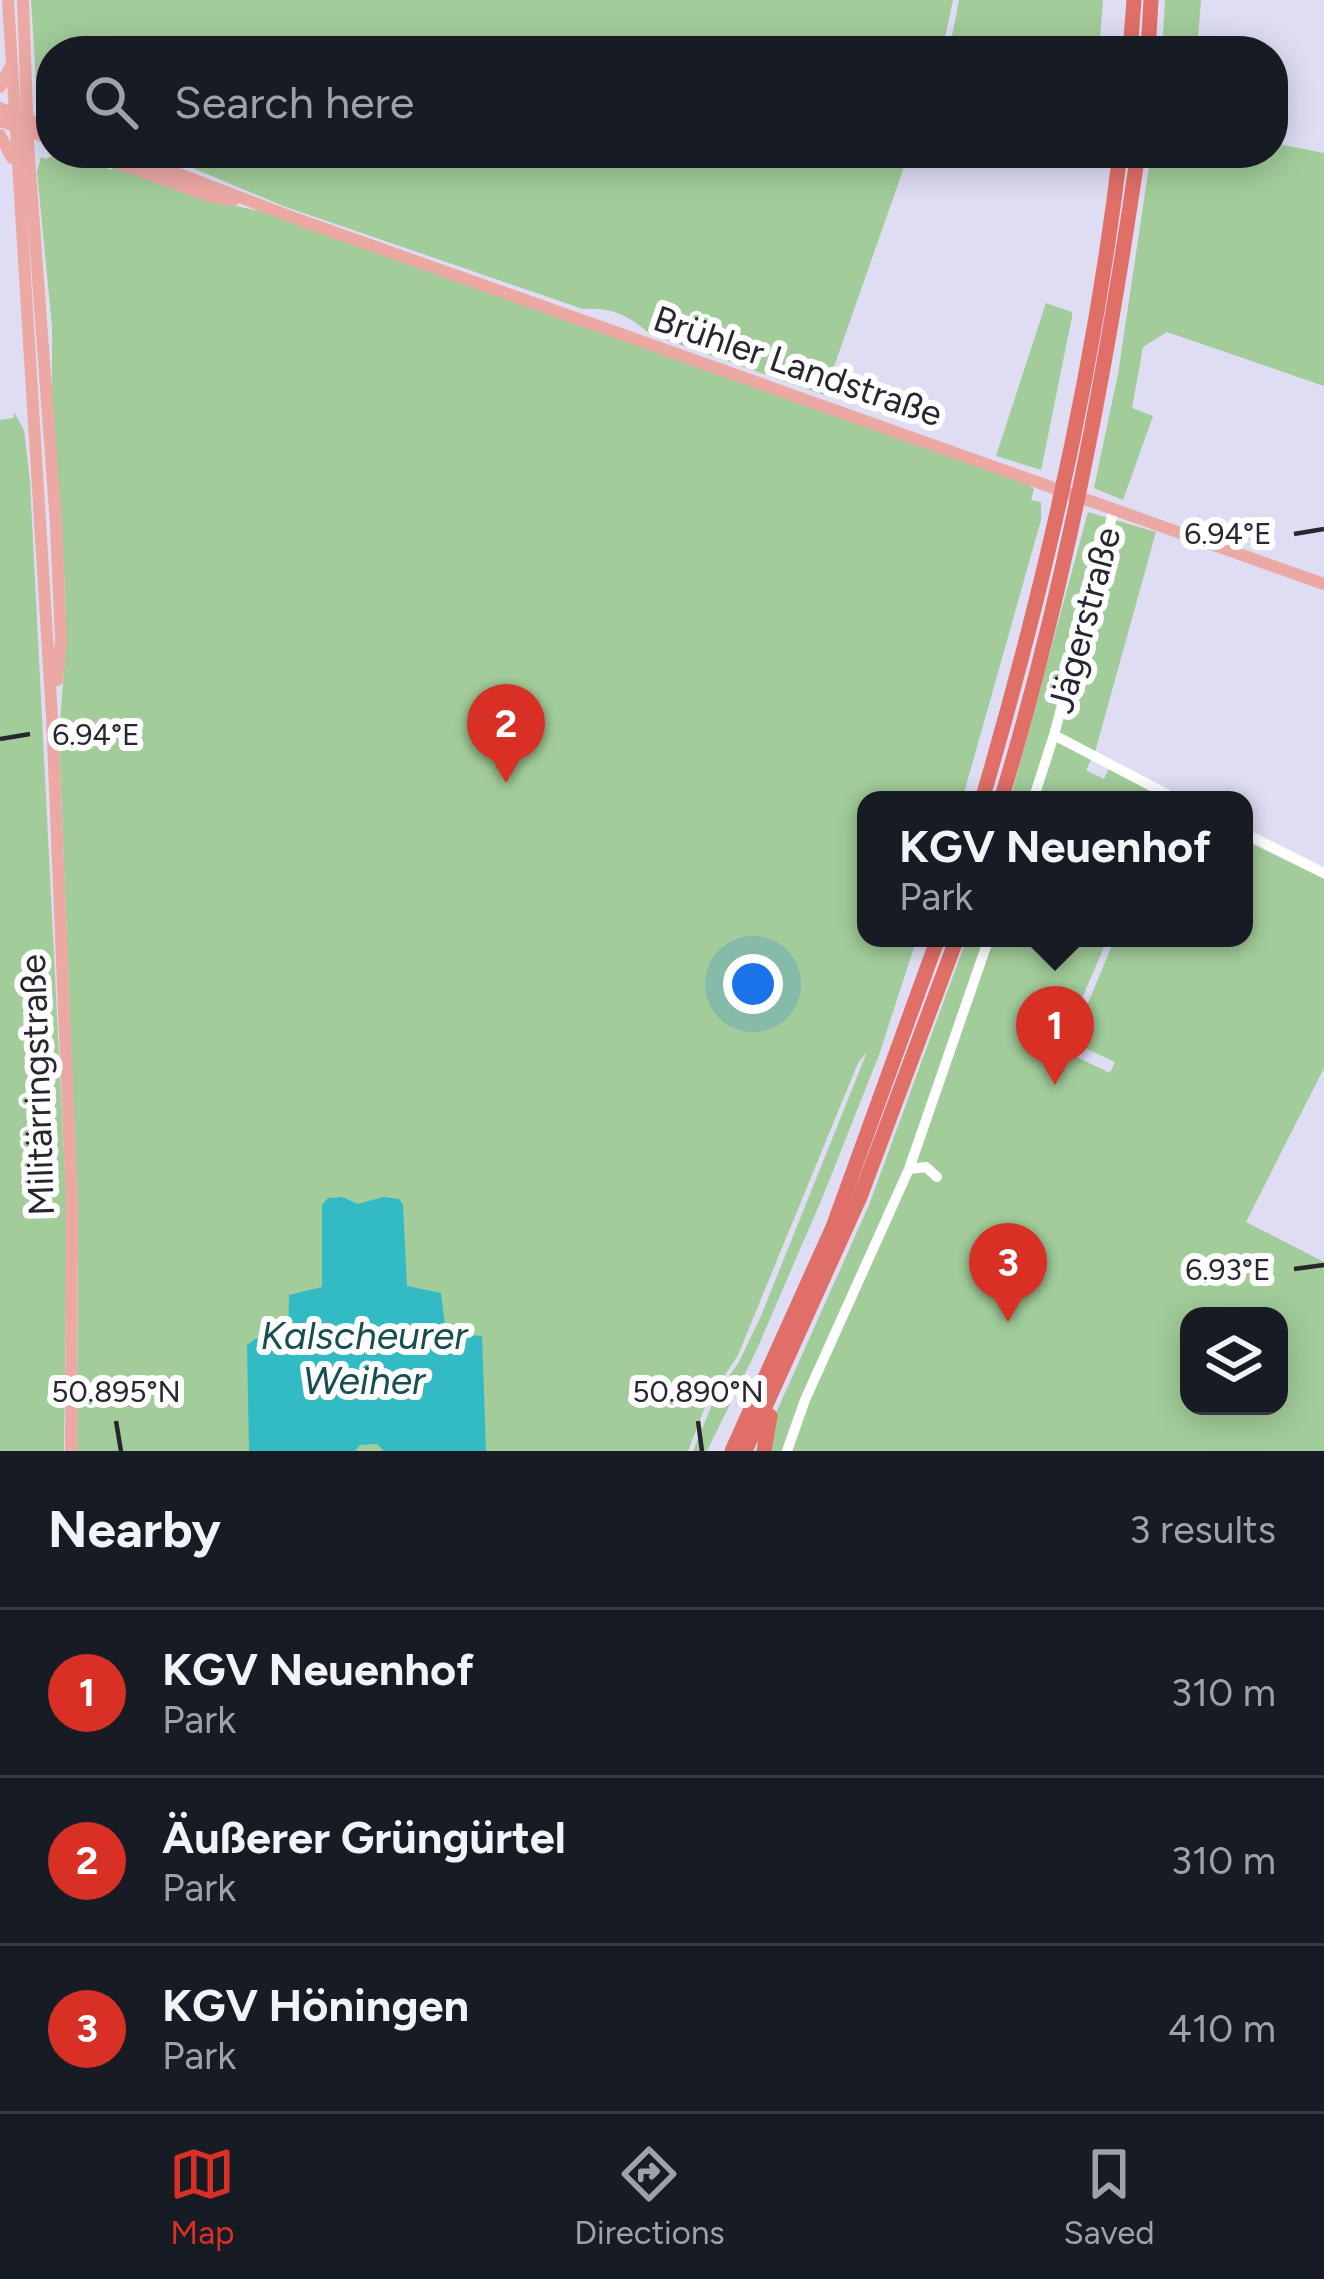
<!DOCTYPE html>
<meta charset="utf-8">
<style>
:root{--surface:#171b24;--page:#20242c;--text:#f1f3f6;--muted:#9ea1a6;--line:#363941;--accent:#d93025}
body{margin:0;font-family:Figtree,sans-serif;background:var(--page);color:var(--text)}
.controls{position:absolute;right:36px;bottom:36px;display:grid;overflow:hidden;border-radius:24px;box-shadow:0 6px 30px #0003}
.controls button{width:108px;height:108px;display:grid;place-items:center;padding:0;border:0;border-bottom:3px solid var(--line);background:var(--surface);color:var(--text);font:60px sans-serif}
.you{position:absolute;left:753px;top:984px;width:42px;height:42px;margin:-30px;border:9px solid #fff;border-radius:50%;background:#1a73e8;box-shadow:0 0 0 18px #1a73e833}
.badge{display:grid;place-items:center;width:78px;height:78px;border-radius:50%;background:var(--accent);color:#fff;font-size:39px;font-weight:700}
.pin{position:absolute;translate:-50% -99px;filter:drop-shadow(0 3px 6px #0008)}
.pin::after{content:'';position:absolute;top:63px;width:42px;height:36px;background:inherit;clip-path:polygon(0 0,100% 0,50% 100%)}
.popup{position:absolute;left:857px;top:791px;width:396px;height:156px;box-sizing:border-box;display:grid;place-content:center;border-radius:24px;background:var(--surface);filter:drop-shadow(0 3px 9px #0005);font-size:39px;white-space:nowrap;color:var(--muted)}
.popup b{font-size:45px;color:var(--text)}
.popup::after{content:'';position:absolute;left:50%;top:100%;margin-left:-24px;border:24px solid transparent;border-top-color:var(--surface)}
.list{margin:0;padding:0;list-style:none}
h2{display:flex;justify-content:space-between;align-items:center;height:156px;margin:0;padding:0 48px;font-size:51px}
h2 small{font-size:39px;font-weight:400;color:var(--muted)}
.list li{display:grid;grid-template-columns:78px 1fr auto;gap:36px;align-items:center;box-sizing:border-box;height:168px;padding:0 48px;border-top:3px solid var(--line)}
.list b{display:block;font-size:45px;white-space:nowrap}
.list p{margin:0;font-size:39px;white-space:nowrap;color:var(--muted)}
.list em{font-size:39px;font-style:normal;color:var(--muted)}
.icon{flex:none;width:66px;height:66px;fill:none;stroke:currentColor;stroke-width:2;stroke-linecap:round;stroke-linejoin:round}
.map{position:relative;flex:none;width:1324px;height:1451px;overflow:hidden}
.search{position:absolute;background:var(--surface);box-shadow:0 6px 30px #0003;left:36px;right:36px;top:36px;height:132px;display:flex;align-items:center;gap:30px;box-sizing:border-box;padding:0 42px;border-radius:48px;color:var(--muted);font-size:45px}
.sheet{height:660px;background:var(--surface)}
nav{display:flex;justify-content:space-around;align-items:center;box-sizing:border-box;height:168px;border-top:3px solid var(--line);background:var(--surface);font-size:33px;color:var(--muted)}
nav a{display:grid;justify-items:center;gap:6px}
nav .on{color:var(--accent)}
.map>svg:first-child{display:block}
</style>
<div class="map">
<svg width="1324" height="1451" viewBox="0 0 1324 1451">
<rect width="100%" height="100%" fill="#dfddf3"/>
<path fill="#a2cc9a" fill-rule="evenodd" d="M31 0H953L942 51H51V103L36 82Z
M959 0H1103L1099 51H949Z
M1165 0H1201L1197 51H1162Z
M1273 143 1324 153V386L1167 332 1143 347 1132 408 1153 416 1123 500 1094 488 1118 374 1151 153H1273Z
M58 153 112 170 114 166 221 203 264 212 1027 484 1034 489 1031 500 1041 502V520L962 800H866V938H917L879 1055 823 1196 757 1349 707 1451H693L716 1395 739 1362 761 1316 867 1052 858 1063 738 1355 707 1402 688 1451H77L78 1224 59 736 66 644 65 586 52 405V327L37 172 41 157 46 159Z
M157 153H909L824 395 650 334C628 315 612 307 583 309L283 206Z
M1046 303 1072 312V317L1041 470 996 456Z
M14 412 24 430 30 481 67 1212 64 1451H0V420L14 418Z
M1088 512 1156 532 1095 752 1086 770 1104 779 1109 768 1167 800H1010Z
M1244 840 1324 879V1068L1246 1222 1324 1262V1451H767L772 1422 869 1205 967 938H1108L1060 1049 1110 1073 1115 1062 1072 1042 1115 938H1244ZM1189 1316H1279V1406H1189Z"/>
<path fill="#32bbc5" d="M342 1197 358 1204 383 1197 399 1199 403 1205 407 1286 441 1293 446 1333 482 1336 486 1451H384L377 1444 360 1445 355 1451H249L247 1345 255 1339 283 1338 288 1331 289 1295 322 1287V1205L328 1198Z"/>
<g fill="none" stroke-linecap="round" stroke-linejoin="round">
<path stroke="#fff" stroke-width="10" d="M1114 509 1054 735 1178 800
M1033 800 1054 735
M1244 833 1324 873
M909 1169 926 1167 937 1177
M787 1451 805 1400 909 1169 989 938"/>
<path stroke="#eca9a4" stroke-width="12" d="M8 0 52 717 72 1205 71 1451
M23 0 28 143 56 525 61 641 57 680
M0 87 11 66
M0 108 51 129
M0 121 51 139
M0 135 12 158
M91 153 213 197 234 200
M124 153 297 219 1324 584"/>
<path stroke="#e06f68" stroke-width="15" d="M1130 51 1134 0
M1148 51 1151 0
M982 800C1044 589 1094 372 1120 153
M1001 800C1065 589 1106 372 1138 153
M732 1451 833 1227 938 938
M745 1451 860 1197 957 938
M764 1451 770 1416"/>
</g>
<path fill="none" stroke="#282730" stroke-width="4.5" d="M1294 534 1324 529M0 739 30 734M1294 1269 1324 1265M116 1421 121 1451M698 1421 702 1451"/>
<g text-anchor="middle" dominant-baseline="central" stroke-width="12" stroke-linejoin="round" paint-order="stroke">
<g font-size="36" fill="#282730" stroke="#fff">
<text transform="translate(798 366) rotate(19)">Brühler Landstraße</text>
<text transform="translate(1084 620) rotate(-75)">Jägerstraße</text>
<text transform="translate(37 1085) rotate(-92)">Militärringstraße</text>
</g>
<g font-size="39" font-style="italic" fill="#164e52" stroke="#fff">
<text x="364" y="1335">Kalscheurer<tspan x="364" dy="45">Weiher</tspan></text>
</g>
</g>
<g font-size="30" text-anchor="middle" fill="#282730" stroke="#fff" stroke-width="12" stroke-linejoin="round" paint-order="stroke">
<text x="1228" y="544">6.94°E</text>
<text x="96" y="745">6.94°E</text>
<text x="1228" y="1280">6.93°E</text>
<text x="116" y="1402">50.895°N</text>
<text x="698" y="1402">50.890°N</text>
</g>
</svg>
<div class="controls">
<button><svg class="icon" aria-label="layers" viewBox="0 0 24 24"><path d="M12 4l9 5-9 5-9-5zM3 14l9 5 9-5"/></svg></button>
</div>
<div class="you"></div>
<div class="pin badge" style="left:1055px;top:1085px">1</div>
<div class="popup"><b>KGV Neuenhof</b>Park</div>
<div class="pin badge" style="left:506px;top:783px">2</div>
<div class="pin badge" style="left:1008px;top:1322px">3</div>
<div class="search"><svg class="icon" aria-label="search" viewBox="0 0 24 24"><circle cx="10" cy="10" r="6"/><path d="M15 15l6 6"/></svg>Search here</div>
</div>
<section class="sheet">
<h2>Nearby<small>3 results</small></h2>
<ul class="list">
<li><span class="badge">1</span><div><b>KGV Neuenhof</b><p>Park</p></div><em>310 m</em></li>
<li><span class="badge">2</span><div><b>Äußerer Grüngürtel</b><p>Park</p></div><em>310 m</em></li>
<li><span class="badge">3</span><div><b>KGV Höningen</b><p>Park</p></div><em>410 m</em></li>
</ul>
</section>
<nav>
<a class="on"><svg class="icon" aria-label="map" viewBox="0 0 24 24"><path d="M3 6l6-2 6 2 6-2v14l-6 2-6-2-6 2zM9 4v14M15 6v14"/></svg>Map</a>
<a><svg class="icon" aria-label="directions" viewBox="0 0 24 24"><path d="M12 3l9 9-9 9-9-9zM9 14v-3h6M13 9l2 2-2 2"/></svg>Directions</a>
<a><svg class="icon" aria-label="saved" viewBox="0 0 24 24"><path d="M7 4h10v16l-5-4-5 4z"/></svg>Saved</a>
</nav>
